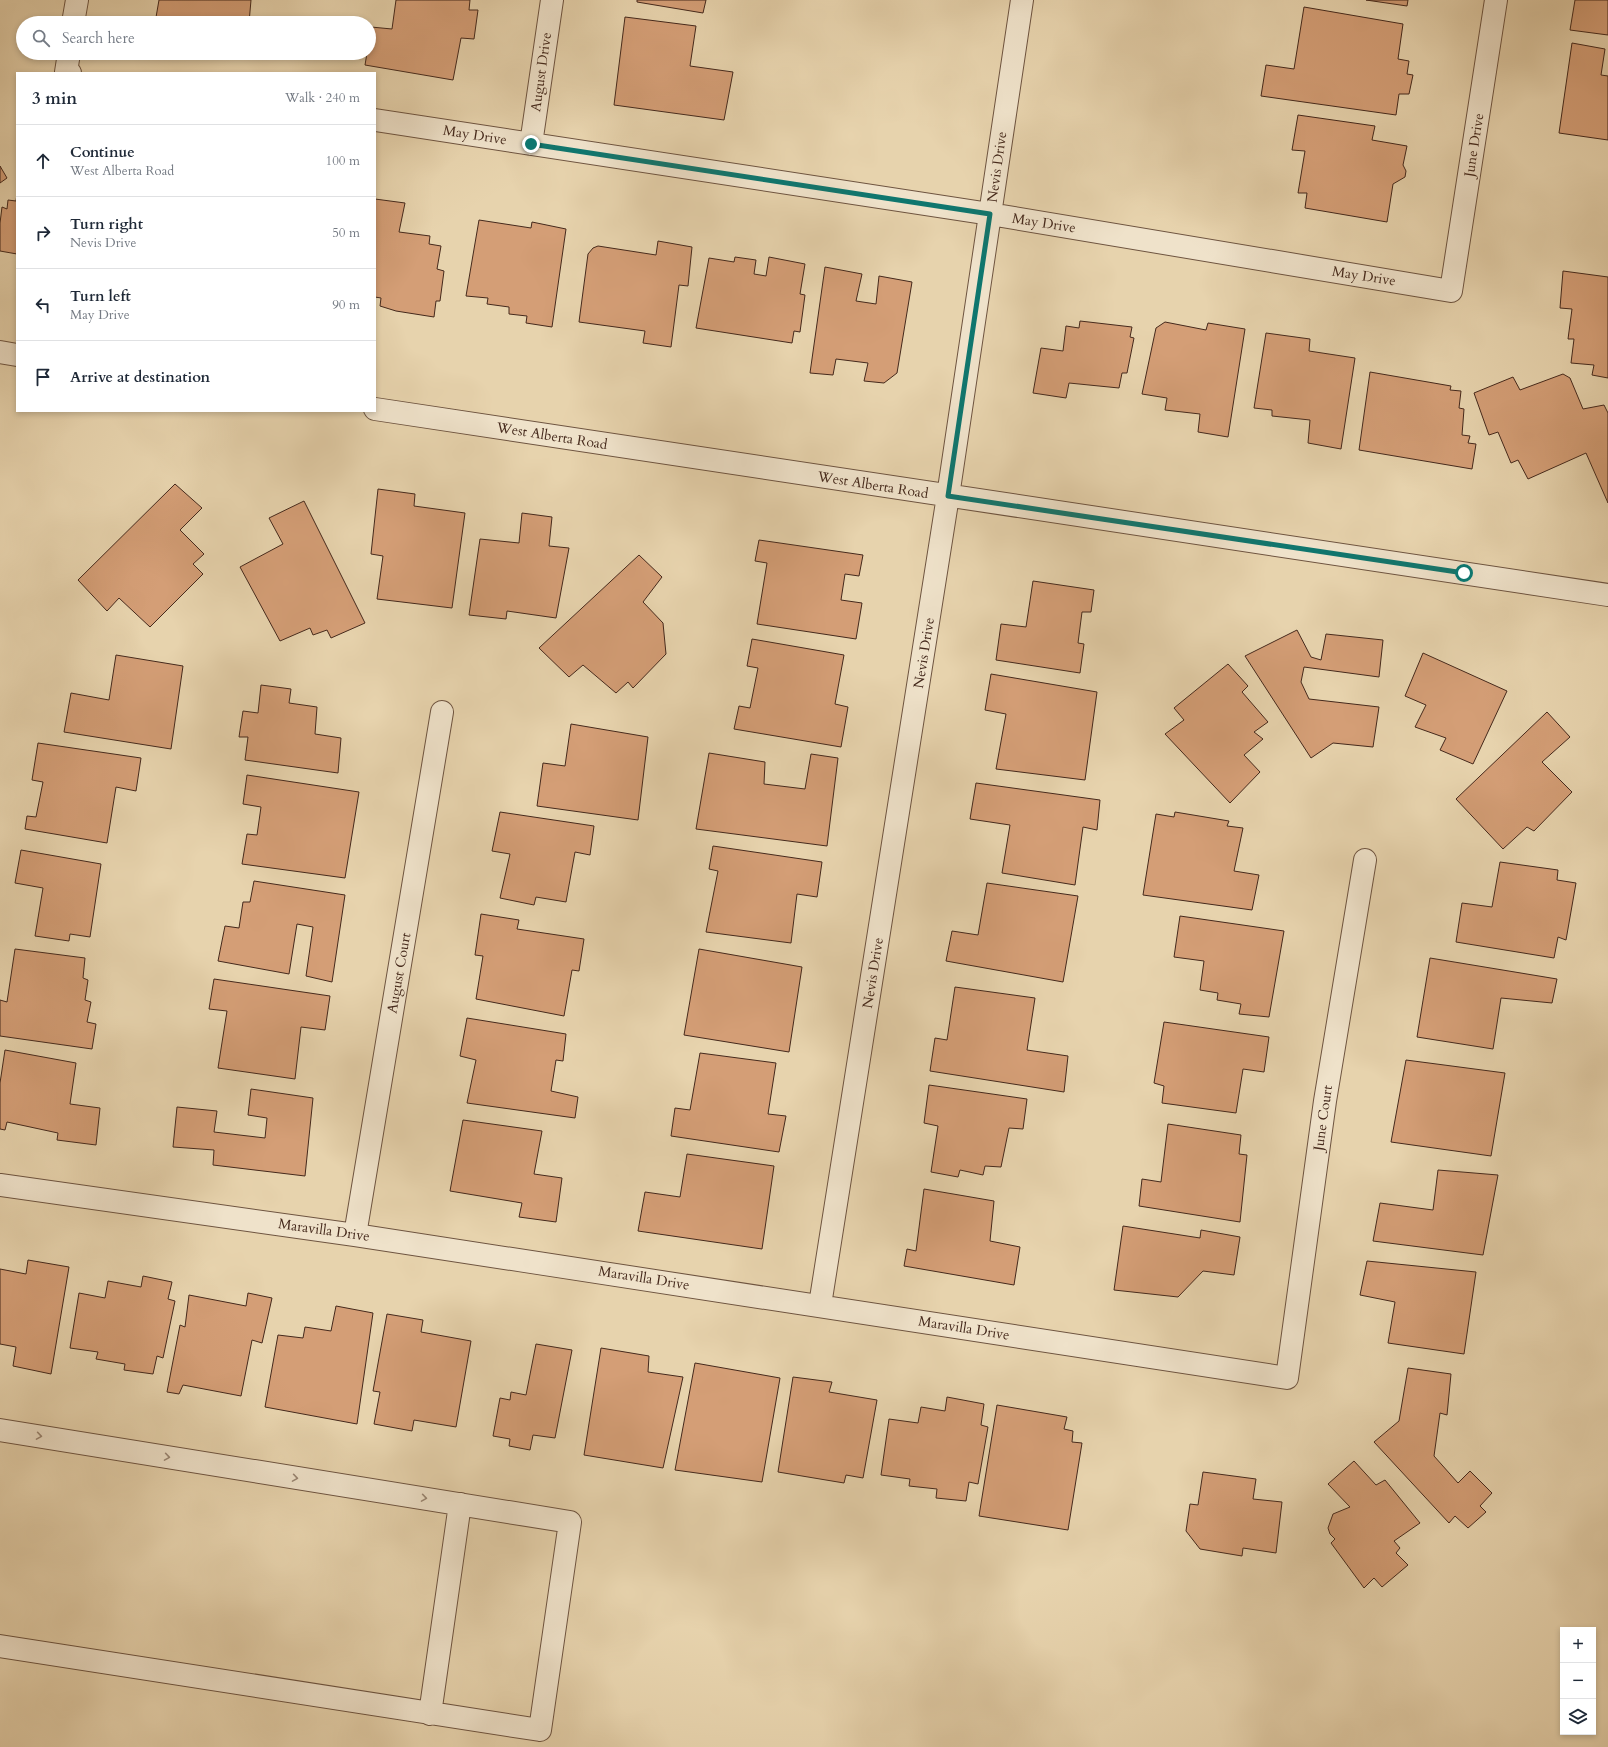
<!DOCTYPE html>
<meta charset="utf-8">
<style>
:root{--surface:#fff;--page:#f6f6f7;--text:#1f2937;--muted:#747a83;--line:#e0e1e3}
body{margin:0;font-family:Cardo,serif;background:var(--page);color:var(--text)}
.controls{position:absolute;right:12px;bottom:12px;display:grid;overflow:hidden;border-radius:0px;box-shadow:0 2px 6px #0003}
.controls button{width:36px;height:36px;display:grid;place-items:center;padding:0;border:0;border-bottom:1px solid var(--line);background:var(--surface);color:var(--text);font:20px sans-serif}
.stop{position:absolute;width:12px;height:12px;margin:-9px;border:3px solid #0f766e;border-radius:50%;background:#fff}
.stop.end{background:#0f766e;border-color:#fff;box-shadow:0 1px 4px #0008}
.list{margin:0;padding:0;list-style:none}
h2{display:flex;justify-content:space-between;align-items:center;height:52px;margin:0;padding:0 16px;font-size:17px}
h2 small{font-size:13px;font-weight:400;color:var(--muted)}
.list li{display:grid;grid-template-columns:26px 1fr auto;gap:12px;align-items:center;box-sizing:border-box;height:72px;padding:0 16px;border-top:1px solid var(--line)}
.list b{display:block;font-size:15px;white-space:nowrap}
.list p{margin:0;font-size:13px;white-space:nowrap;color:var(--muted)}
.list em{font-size:13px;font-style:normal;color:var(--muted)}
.icon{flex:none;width:22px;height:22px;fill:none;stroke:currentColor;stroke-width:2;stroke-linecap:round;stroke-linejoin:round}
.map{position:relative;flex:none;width:1608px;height:1747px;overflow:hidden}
.search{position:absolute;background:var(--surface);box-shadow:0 2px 6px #0003;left:16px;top:16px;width:360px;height:44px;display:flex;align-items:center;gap:10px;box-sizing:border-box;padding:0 14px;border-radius:22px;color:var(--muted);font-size:15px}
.panel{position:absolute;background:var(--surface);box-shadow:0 2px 6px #0003;left:16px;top:72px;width:360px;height:340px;border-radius:0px}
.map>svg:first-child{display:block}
</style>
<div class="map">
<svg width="1608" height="1747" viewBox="0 0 1608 1747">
<rect width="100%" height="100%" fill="#e7d3ad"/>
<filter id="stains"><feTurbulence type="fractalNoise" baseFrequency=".005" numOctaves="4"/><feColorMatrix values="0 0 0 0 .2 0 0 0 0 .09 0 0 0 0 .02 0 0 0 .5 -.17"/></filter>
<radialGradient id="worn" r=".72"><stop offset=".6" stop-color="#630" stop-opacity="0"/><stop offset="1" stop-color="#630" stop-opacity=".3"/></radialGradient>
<path fill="#d49e76" stroke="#45291c" d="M159 0H251L249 23H155Z
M396 0H470L469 10H478L474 39 461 38 453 80 365 65 367 53H369L371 27 392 29Z
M637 0H706L703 13 637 2Z
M1366 0H1408L1407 6Z
M1575 0H1608V35L1570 30Z
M1304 7 1403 24 1398 59 1409 61 1407 74 1413 75 1409 94H1399L1396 115 1261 96 1266 65 1294 69Z
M625 17 696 26 690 66 733 72 724 120 614 105Z
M1572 43 1605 49 1601 75 1608 76V140L1559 133Z
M1298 115 1375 126 1372 140 1407 146 1403 165 1406 171 1405 177 1393 184 1387 222 1305 208 1307 193H1298L1305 151 1292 150Z
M0 166 7 178 0 183Z
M17 194V254L0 251V223L2 207 7 209 8 200 16 201Z
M375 199 405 203 399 232 430 236 429 244 441 246 437 269 444 271 440 301H436L434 317 396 311 380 306 381 298 375 297Z
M479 220 531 228 532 222 566 229 552 327 526 323 527 316 509 314V307L487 304 488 298 466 296Z
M658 241 692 247 688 286 679 285 671 347 643 343 645 331 579 322 588 254 593 248 598 246 656 255Z
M735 257 756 260 754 274 766 276 769 257 805 264 800 294 805 295 800 332 794 331 792 343 696 328 709 258 734 262Z
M825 267 862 274 856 301 876 304 879 276 912 282 897 373 884 383 864 381 868 363 836 359 833 375 810 373Z
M1563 271 1608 277V378L1592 375 1594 365 1571 363 1574 339H1568L1572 309 1560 308Z
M1080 321 1132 327 1130 337 1134 338 1127 373H1122L1119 388 1069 383 1066 398 1033 393 1041 348 1063 351 1066 326 1079 328Z
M1165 322 1206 330 1208 323 1245 329 1228 437 1198 432 1200 414 1165 410 1167 398 1142 394 1156 328Z
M1266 333 1310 339 1309 351 1355 358 1341 449 1308 443 1310 420 1272 416V410L1254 408Z
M1370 372 1451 386 1450 390 1461 391 1459 408 1464 409 1462 435 1470 436 1468 443 1476 444 1472 469 1359 450Z
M1563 374 1570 378 1583 409 1604 405 1608 413V503L1586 453 1528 479 1518 460 1511 463 1498 432 1489 435 1474 393 1513 377 1520 390Z
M175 484 202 508 180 530 204 554 193 564 203 574 150 627 119 598 107 611 78 580Z
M378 489 415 494 414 506 465 513 452 608 377 599 383 556 371 554Z
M304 501 365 623 331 638 327 630 313 635 310 628 280 641 240 567 283 544 269 518Z
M522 513 552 517 549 546 569 548 556 618 507 611 506 619 469 615 480 539 519 543Z
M759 540 863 555 859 576 845 574 841 600 862 603 856 639 757 624 767 563 755 561Z
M639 555 662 577 643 602 663 623 666 654 633 688 628 682 616 693 583 665 569 677 539 648Z
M1033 581 1094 590 1091 612H1082L1078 643 1084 644 1080 673 996 660 1001 624 1026 627Z
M1297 630 1311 657 1321 660 1326 634 1383 640 1379 677 1304 667 1301 682 1309 699 1379 707 1373 747 1333 743 1311 758 1245 656Z
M752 639 844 655 835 704 848 707 841 747 734 729 739 706 750 708 758 668 747 666Z
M1423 653 1507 691 1473 764 1440 750 1446 738 1415 727 1426 705 1405 696Z
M116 655 183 666 171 749 64 732 71 693 109 700Z
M1228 664 1248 686 1242 692 1268 722 1254 732 1263 739 1244 755 1260 772 1230 803 1165 734 1184 720 1174 708Z
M991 674 1097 692 1085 780 996 769 1006 714 985 710Z
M261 685 291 689 289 703 317 707 315 734 341 738 338 773 245 760 248 737H239L243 711 258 713Z
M1547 712 1570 737 1542 762 1572 792 1534 831 1527 827 1503 849 1456 799Z
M571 724 648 737 638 820 537 806 543 763 565 766Z
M38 743 141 758 136 791 116 787 107 843 25 829 27 816 36 817 43 782 32 780Z
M709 753 765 762 764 784 805 789 811 754 838 758 827 846 696 829Z
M247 775 359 792 345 878 242 864 247 834 257 835 261 807 243 804Z
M976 783 1100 800 1097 830 1083 827 1075 885 1002 873 1010 825 970 819Z
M500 812 594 826 590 855 575 852 566 902 536 897 534 905 500 898 510 854 492 851Z
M1175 812 1229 821 1227 826 1243 828 1234 871 1259 875 1252 910 1143 895 1156 814 1174 817Z
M713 846 822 862 817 897 797 894 791 943 706 932 718 871 709 869Z
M21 850 101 864 90 937 70 934 69 941 35 936 43 888 15 883Z
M1500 862 1558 870 1557 880 1576 883 1566 940 1558 937 1554 958 1456 942 1462 903 1492 907Z
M254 881 345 895 332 982 306 976 313 927 297 924 289 974 218 961 225 926 239 928 243 902H250Z
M987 883 1078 896 1063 982 946 961 952 931 978 935Z
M481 914 519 920 517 929 584 939 579 971 572 970 564 1016 476 999 483 956 475 955Z
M1180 916 1284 931 1269 1017 1239 1014 1241 1004 1217 1000 1218 993 1200 990 1204 961 1174 957Z
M15 949 85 958 83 978 88 980 85 1000 91 1002 87 1022 96 1024 92 1049 0 1036V1000L7 1002Z
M699 949 802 967 789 1052 684 1035Z
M1430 958 1557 979 1552 1003 1501 998 1493 1049 1417 1037Z
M214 979 330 996 325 1030 301 1027 295 1079 218 1068 227 1011 209 1009Z
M955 987 1035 998 1027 1050 1068 1056 1064 1092 930 1071 935 1038 947 1040Z
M467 1018 566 1034 563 1061 556 1060 551 1091 578 1097 575 1118 467 1103 476 1060 460 1056Z
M1164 1022 1269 1037 1264 1072 1243 1069 1236 1113 1162 1103 1164 1086 1154 1083Z
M5 1050 76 1063 70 1104 100 1108 96 1145 57 1140 58 1133 7 1122 5 1130 0 1129V1083Z
M700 1053 776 1063 768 1114 786 1116 779 1152 671 1136 675 1108 690 1110Z
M1406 1060 1505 1073 1491 1156 1391 1142Z
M929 1085 1027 1099 1023 1129 1009 1128 1001 1167 985 1166 983 1175 960 1170 958 1177 931 1172 938 1126 924 1123Z
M251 1089 313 1098 305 1176 213 1165 214 1150 173 1147 177 1107 217 1111 214 1132 265 1138 267 1118 248 1115Z
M463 1120 542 1131 534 1174 562 1178 556 1222 519 1217 522 1203 450 1191Z
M1168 1124 1241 1135 1239 1154 1247 1155 1240 1222 1139 1206 1142 1179 1161 1182Z
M687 1154 774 1166 762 1249 638 1231 645 1192 680 1197Z
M1438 1170 1498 1175 1483 1255 1373 1241 1380 1203 1433 1210Z
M924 1189 994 1201 990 1241 1020 1247 1014 1285 904 1266 907 1249 916 1251Z
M1123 1226 1200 1238 1201 1230 1240 1237 1234 1275 1203 1271 1178 1297 1114 1290Z
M28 1260 69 1267 51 1374 13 1366 16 1347 0 1344V1269L26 1274Z
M1367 1261 1476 1272 1464 1354 1388 1343 1395 1302 1360 1295Z
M143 1276 172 1282 168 1299 175 1301 163 1358 157 1356 153 1374 124 1370 125 1364 96 1359 98 1352 70 1348 79 1293 105 1298 108 1281 141 1287Z
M248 1293 272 1298 262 1343 252 1340 241 1396 183 1385 179 1394 167 1392 180 1325 185 1327 189 1295 246 1306Z
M336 1306 373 1313 357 1424 265 1407 278 1335 303 1338 305 1327 331 1331Z
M387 1314 423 1320 421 1332 471 1341 456 1427 414 1420 412 1431 374 1424 380 1392 373 1391Z
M536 1344 572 1350 555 1438 533 1435 530 1450 509 1446 510 1439 493 1436 500 1398 510 1400 511 1392 526 1395Z
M601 1348 649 1356 648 1372 683 1377 663 1468 584 1455Z
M695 1363 780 1378 762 1482 675 1470Z
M1408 1368 1451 1374 1447 1415 1440 1413 1434 1456 1458 1483 1470 1471 1492 1493 1480 1506 1486 1512 1468 1528 1455 1516 1449 1523 1374 1442 1399 1421Z
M793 1377 832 1382 829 1392 877 1400 863 1478 846 1475 844 1483 778 1472Z
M947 1397 984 1404 981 1425 988 1427 978 1484 969 1482 966 1501 936 1498 937 1489 909 1486 910 1479 881 1475 889 1419 918 1423 921 1407 945 1411Z
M997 1405 1067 1417 1064 1429 1073 1431 1072 1442 1082 1443 1068 1530 979 1516Z
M1354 1461 1376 1485 1385 1480 1420 1523 1394 1541 1400 1548 1396 1553 1408 1565 1382 1587 1374 1578 1364 1588 1331 1543 1335 1539 1330 1534 1328 1528 1333 1514 1350 1507 1328 1484Z
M1203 1472 1256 1479 1253 1499 1282 1502 1276 1553 1243 1548 1242 1556 1200 1549 1186 1531 1190 1504 1198 1505Z"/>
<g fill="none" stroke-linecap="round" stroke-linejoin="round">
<defs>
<path id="minor" d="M73 23 77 0
M69 53 66 72 70 73
M375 120 990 214 1451 291 1496 0
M531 144 552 0
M0 352 17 355
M375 409 1608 595
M0 1185 355 1235 1287 1378 1325 1101 1365 860
M355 1235 442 712
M820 1305 948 496 1022 0
M0 1430 570 1522 540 1730 0 1646
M430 1714 460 1504"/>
</defs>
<use href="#minor" stroke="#6e5440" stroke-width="24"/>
<use href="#minor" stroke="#efe2ca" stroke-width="22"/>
</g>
<defs><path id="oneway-chevron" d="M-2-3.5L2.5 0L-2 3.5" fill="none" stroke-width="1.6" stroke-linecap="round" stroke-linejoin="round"/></defs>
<g stroke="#9a8673">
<use href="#oneway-chevron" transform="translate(39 1436) rotate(9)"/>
<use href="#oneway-chevron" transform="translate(167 1457) rotate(9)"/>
<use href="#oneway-chevron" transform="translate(295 1478) rotate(9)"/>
<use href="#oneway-chevron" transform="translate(424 1498) rotate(9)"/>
</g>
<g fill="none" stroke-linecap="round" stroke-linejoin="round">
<path stroke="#0f766e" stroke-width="5" d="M531 144 990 214 948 496 1464 573"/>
</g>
<g text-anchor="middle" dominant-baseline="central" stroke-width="3" stroke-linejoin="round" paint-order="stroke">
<g font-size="14" fill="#45291c" stroke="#efe2ca">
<text transform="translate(541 72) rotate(-82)">August Drive</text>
<text transform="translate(475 135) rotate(9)">May Drive</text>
<text transform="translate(1474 145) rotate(-81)">June Drive</text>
<text transform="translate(997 167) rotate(-82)">Nevis Drive</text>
<text transform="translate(1044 223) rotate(9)">May Drive</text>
<text transform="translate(1364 276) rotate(9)">May Drive</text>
<text transform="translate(552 436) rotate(9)">West Alberta Road</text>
<text transform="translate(873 485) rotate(9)">West Alberta Road</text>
<text transform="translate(924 653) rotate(-81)">Nevis Drive</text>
<text transform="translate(399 973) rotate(-80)">August Court</text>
<text transform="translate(873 973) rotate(-81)">Nevis Drive</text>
<text transform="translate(1323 1118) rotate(-82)">June Court</text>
<text transform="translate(324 1230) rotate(8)">Maravilla Drive</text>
<text transform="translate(644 1278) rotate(9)">Maravilla Drive</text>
<text transform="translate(964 1328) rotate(9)">Maravilla Drive</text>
</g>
</g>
<rect width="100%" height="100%" filter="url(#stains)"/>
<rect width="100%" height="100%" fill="url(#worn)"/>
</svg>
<div class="controls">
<button>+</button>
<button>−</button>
<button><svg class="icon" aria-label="layers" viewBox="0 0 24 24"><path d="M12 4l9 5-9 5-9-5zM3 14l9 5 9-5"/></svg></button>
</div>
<div class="stop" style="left:1464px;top:573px"></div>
<div class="stop end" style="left:531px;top:144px"></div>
<div class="search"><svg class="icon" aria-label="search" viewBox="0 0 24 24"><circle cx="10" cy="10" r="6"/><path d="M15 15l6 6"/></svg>Search here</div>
<section class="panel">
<h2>3 min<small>Walk · 240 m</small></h2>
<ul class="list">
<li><svg class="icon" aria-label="ahead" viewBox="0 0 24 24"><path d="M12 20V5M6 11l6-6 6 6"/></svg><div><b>Continue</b><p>West Alberta Road</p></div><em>100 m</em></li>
<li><svg class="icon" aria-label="right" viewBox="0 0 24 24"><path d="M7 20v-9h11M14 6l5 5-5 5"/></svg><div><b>Turn right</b><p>Nevis Drive</p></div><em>50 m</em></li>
<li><svg class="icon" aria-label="left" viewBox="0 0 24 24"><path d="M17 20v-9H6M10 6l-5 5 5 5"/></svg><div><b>Turn left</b><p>May Drive</p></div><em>90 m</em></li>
<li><svg class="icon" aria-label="arrive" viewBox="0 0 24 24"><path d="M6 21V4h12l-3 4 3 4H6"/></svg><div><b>Arrive at destination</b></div></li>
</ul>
</section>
</div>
